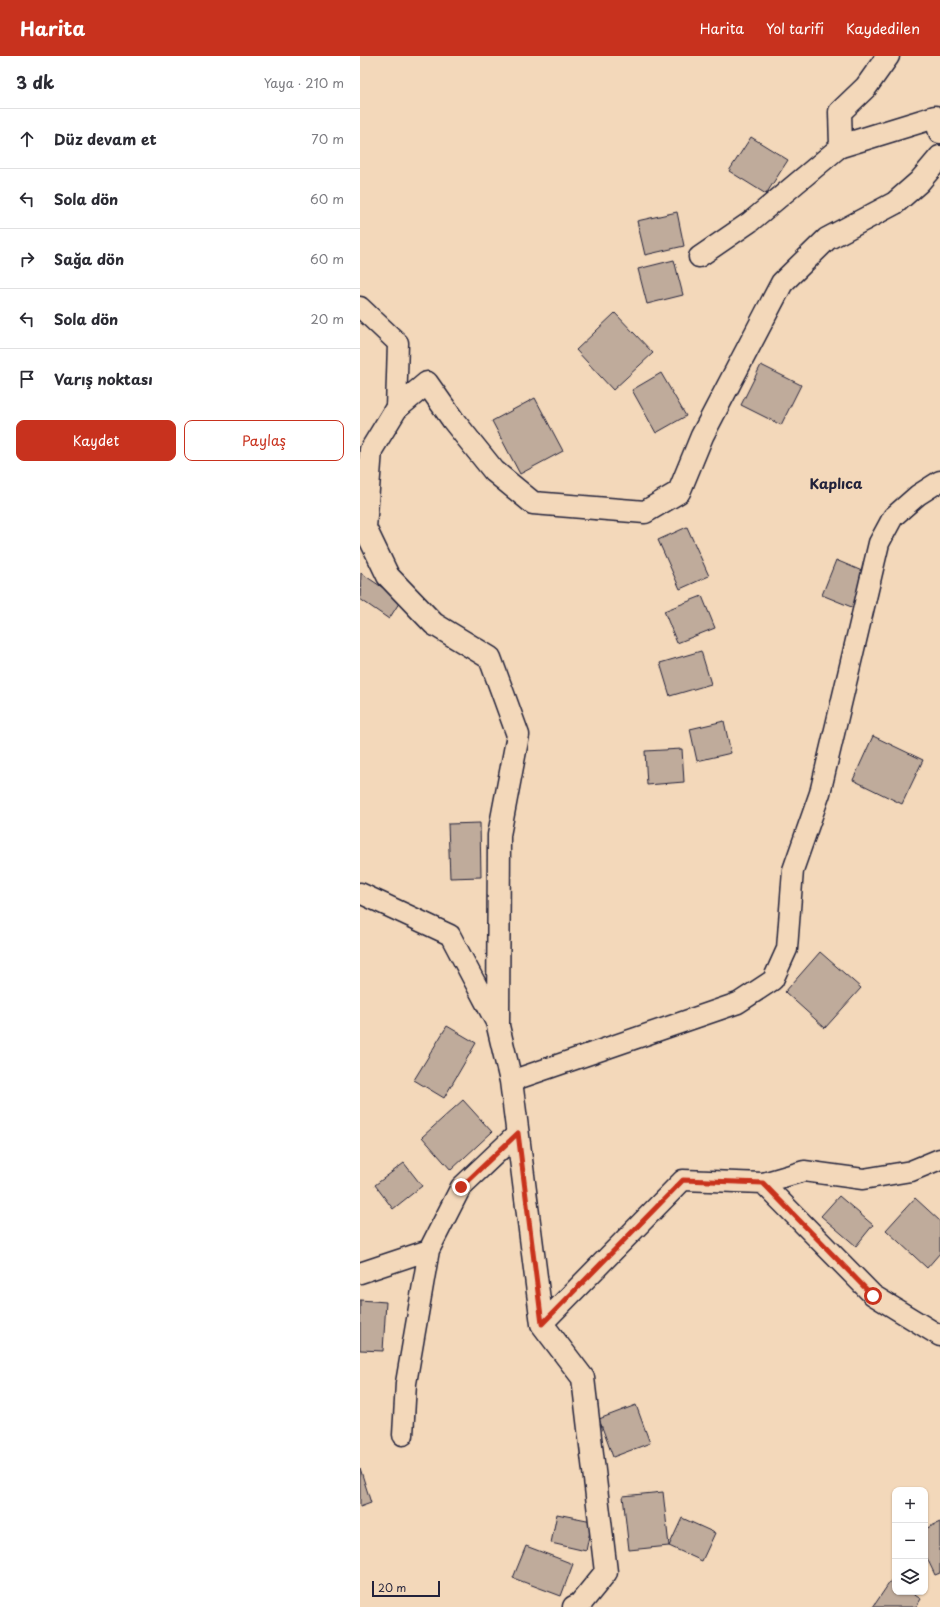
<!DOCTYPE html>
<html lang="tr">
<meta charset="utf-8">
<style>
:root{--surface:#fff;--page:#f2f2f3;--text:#2b2b33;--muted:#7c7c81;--line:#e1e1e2;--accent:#c8321e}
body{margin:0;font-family:"Playpen Sans",sans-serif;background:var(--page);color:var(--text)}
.controls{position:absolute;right:12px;bottom:12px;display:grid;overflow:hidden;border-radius:8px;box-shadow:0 1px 3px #0004}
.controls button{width:36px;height:36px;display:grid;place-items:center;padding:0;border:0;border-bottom:1px solid var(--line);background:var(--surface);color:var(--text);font:20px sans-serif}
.scale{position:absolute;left:12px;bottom:10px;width:68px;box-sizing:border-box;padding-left:4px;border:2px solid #22223b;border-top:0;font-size:11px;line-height:14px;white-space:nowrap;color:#22223b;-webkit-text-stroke:3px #f3d8ba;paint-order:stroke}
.stop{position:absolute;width:12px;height:12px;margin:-9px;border:3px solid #c8321e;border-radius:50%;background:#fff}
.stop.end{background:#c8321e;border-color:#fff;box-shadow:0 1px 4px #0008}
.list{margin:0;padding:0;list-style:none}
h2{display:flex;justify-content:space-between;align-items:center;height:52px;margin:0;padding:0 16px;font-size:17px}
h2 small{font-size:13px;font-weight:400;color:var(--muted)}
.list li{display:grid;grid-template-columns:26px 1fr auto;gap:12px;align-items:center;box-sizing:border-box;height:60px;padding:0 16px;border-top:1px solid var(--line)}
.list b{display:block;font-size:15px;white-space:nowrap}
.list em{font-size:13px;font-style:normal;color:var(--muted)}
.actions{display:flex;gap:8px;padding:12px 16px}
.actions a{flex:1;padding:9px 0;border:1px solid var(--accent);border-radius:8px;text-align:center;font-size:14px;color:var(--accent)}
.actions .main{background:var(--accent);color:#fff}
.icon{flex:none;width:22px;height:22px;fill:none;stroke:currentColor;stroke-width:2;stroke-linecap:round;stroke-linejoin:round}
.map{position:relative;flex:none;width:580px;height:1551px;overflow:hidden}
header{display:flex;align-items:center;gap:24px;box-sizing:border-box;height:56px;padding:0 20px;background:var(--accent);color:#fff}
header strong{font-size:19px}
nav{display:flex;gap:22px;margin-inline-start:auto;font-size:14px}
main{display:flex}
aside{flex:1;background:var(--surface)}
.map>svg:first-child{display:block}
</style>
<header>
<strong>Harita</strong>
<nav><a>Harita</a><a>Yol tarifi</a><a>Kaydedilen</a></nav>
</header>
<main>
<aside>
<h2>3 dk<small>Yaya · 210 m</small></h2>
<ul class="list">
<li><svg class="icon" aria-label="ahead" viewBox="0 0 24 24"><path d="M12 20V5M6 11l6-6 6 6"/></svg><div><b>Düz devam et</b></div><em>70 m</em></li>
<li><svg class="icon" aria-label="left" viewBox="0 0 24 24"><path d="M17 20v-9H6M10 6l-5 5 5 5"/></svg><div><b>Sola dön</b></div><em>60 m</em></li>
<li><svg class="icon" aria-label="right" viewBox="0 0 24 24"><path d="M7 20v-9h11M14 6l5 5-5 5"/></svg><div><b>Sağa dön</b></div><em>60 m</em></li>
<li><svg class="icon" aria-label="left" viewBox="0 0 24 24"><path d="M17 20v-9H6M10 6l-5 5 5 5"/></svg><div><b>Sola dön</b></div><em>20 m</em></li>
<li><svg class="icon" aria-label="arrive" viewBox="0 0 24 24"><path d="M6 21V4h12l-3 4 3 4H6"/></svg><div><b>Varış noktası</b></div></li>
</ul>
<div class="actions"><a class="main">Kaydet</a><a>Paylaş</a></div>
</aside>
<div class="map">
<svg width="580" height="1551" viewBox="0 0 580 1551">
<rect width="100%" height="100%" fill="#f3d8ba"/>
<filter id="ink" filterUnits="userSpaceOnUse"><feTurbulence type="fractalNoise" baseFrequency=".025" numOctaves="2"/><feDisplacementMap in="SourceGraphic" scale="8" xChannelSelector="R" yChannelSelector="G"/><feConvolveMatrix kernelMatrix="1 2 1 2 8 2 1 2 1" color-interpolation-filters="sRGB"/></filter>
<g filter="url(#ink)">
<path fill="#bfab9b" stroke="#22223b" d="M391 81 428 104 406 138 369 115Z
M317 156 324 190 285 199 277 165Z
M314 204 323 239 287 248 278 213Z
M255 257 293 297 253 334 216 294Z
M401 309 441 329 421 369 381 349Z
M301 317 326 360 296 377 272 334Z
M175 342 203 395 160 418 132 365Z
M327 471 349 520 320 533 298 484Z
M476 504 509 518 494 552 462 539Z
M1 517 41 544 29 563 0 543Z
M342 540 355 572 317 587 304 555Z
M341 595 351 628 310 640 300 607Z
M364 665 371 697 337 705 330 673Z
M513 680 563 704 542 748 493 724Z
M322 693 324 726 287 729 285 695Z
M120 767 121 821 90 822 88 768Z
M460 896 501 932 465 972 425 936Z
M87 970 116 987 84 1042 54 1024Z
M103 1044 132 1076 91 1114 62 1081Z
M44 1107 62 1130 33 1153 15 1129Z
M479 1140 513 1169 496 1190 461 1160Z
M555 1142 580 1165V1197L567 1212 526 1174Z
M0 1244 26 1246 23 1295 0 1294Z
M276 1349 290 1387 253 1401 239 1363Z
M0 1412 11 1447 0 1451Z
M303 1436 309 1490 269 1494 263 1440Z
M197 1458 232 1465 226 1495 191 1487Z
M322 1462 355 1477 342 1505 309 1490Z
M580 1466V1517L575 1519 565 1498V1473Z
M166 1490 213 1508 201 1540 153 1522Z
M532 1523 535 1526V1536H550L561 1543 556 1551H513Z"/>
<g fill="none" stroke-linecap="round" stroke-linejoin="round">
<defs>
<path id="minor" d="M339 201 390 166 481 90
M0 251 38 287 36 353
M0 837 90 879 138 970
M151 1025 378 947 413 924 427 893 433 814 460 737 519 487 533 461 558 439 580 425
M403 1127 513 1239 580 1280
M0 1217 69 1194
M182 1268 323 1124 403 1127 444 1115 503 1123 551 1115 580 1103
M43 1379 46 1327 69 1194 101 1131 158 1077"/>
<path id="tertiary" d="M528 0 506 31 480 56 481 90 575 61 580 76
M214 1551 220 1548 246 1516 223 1322 182 1268 151 1025 138 970 139 779 158 679 130 602 74 568 28 520 5 472 11 394 36 353 67 327 93 364 134 415 173 447 285 456 319 436 342 380 422 227 467 183 535 147 559 126 580 101"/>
</defs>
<use href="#minor" stroke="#22223b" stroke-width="23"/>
<use href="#tertiary" stroke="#22223b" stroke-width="25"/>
<use href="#minor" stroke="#f3d8ba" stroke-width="20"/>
<use href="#tertiary" stroke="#f3d8ba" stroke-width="22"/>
</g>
</g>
<g fill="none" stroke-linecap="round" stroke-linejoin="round" filter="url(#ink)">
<path stroke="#c8321e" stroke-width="5" d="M101 1131 158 1077 182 1268 323 1124 403 1127 513 1240"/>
</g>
<g text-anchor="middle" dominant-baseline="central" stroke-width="3" stroke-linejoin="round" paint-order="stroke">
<g font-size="14" font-weight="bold" fill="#22223b" stroke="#f3d8ba">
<text x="476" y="427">Kaplıca</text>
</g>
</g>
</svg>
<div class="controls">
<button>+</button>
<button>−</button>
<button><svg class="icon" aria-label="layers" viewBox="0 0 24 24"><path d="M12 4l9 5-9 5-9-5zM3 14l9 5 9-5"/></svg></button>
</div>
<div class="scale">20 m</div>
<div class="stop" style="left:513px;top:1240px"></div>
<div class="stop end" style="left:101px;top:1131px"></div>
</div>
</main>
